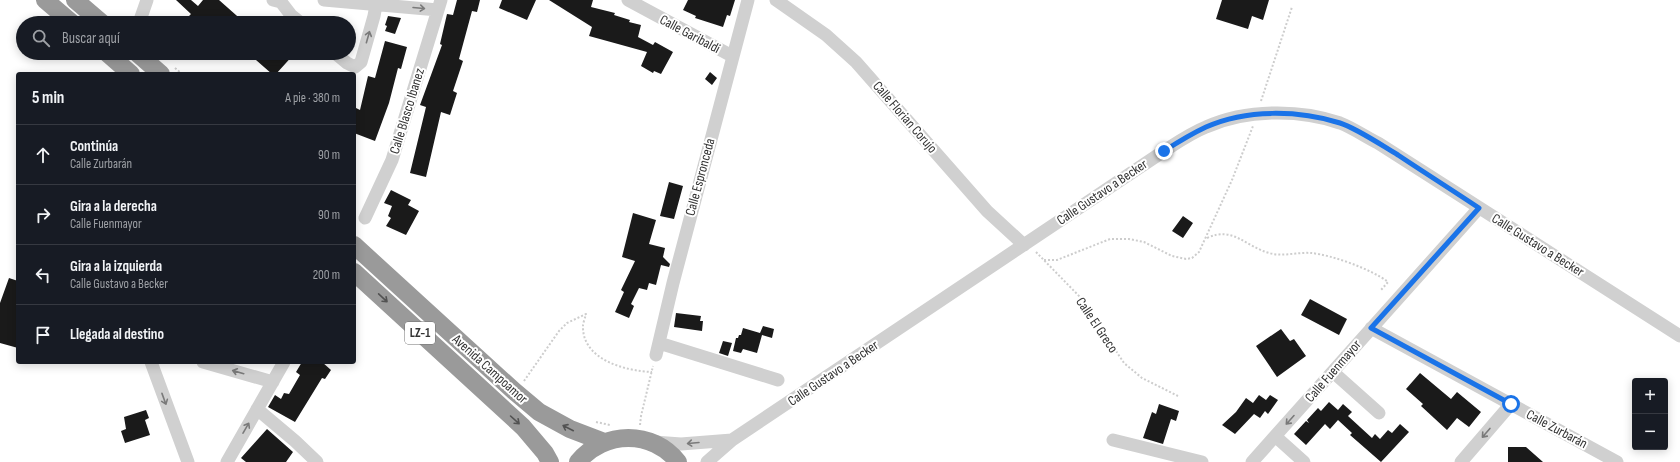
<!DOCTYPE html>
<html lang="es">
<meta charset="utf-8">
<style>
:root{--surface:#171b24;--page:#20242c;--text:#f1f3f6;--muted:#9ea1a6;--line:#363941}
body{margin:0;font-family:"Sofia Sans Condensed",sans-serif;background:var(--page);color:var(--text)}
.controls{position:absolute;right:12px;bottom:12px;display:grid;overflow:hidden;border-radius:4px;box-shadow:0 2px 10px #0003}
.controls button{width:36px;height:36px;display:grid;place-items:center;padding:0;border:0;border-bottom:1px solid var(--line);background:var(--surface);color:var(--text);font:20px sans-serif}
.stop{position:absolute;width:12px;height:12px;margin:-9px;border:3px solid #1a73e8;border-radius:50%;background:#fff}
.stop.end{background:#1a73e8;border-color:#fff;box-shadow:0 1px 4px #0008}
.list{margin:0;padding:0;list-style:none}
h2{display:flex;justify-content:space-between;align-items:center;height:52px;margin:0;padding:0 16px;font-size:17px}
h2 small{font-size:13px;font-weight:400;color:var(--muted)}
.list li{display:grid;grid-template-columns:26px 1fr auto;gap:12px;align-items:center;box-sizing:border-box;height:60px;padding:0 16px;border-top:1px solid var(--line)}
.list b{display:block;font-size:15px;white-space:nowrap}
.list p{margin:0;font-size:13px;white-space:nowrap;color:var(--muted)}
.list em{font-size:13px;font-style:normal;color:var(--muted)}
.icon{flex:none;width:22px;height:22px;fill:none;stroke:currentColor;stroke-width:2;stroke-linecap:round;stroke-linejoin:round}
.map{position:relative;flex:none;width:1680px;height:462px;overflow:hidden}
.search{position:absolute;background:var(--surface);box-shadow:0 2px 10px #0003;left:16px;top:16px;width:340px;height:44px;display:flex;align-items:center;gap:10px;box-sizing:border-box;padding:0 14px;border-radius:22px;color:var(--muted);font-size:15px}
.panel{position:absolute;background:var(--surface);box-shadow:0 2px 10px #0003;left:16px;top:72px;width:340px;height:292px;border-radius:4px}
.map>svg:first-child{display:block}
</style>
<div class="map">
<svg width="1680" height="462" viewBox="0 0 1680 462">
<rect width="100%" height="100%" fill="#fff"/>
<path fill="#1a1a1a" d="M176 0H191L198 6 203 0H219L245 23H194L188 17 191 14Z
M457 0H480L477 12 472 11 459 59 463 61 453 91 457 93 450 115 441 112 426 177 410 173 426 107 420 105 442 45 440 44 447 14 453 15Z
M502 0H536L527 20 499 8Z
M549 0H593L591 7 615 13 614 15 630 20 629 22 641 25 638 37 653 45 655 42 673 52 661 74 654 71 653 73 641 66 647 52 589 36 592 27Z
M688 0H735L730 16 727 15 723 27 695 18 696 16 683 10Z
M1222 0H1269L1263 20 1252 16 1248 29 1216 19Z
M388 16 401 18 395 34 385 31 387 26 385 25Z
M385 41 407 47 401 69 398 68 389 103 375 141 354 133V113L356 108 360 110 368 76 375 78Z
M262 53H295L276 74H272L256 60Z
M710 72 717 78 712 85 705 79Z
M669 182 683 186 674 219 660 216Z
M391 190 411 200 408 205 419 211 406 235 386 226 391 218 388 216 392 206 384 203Z
M633 213 656 220 649 244 665 248 663 257 670 264 669 267 661 265 656 285 649 283 647 290 639 288 631 304 634 306 629 318 615 312 624 292 621 290 635 261 622 257Z
M1183 216 1193 223 1183 238 1172 231Z
M9 278 18 281V348L0 343V303Z
M1310 299 1347 319 1339 335 1301 315Z
M676 313 701 316 700 321H703L702 331 674 327Z
M763 326 774 329 772 338 762 335 757 353 743 349 741 353 733 351 736 338H738L739 335H741L743 328 760 333Z
M1281 329 1290 341 1294 339 1306 356 1277 377 1256 346Z
M723 341 732 343 728 356 719 353Z
M302 362H322L331 370 325 379 322 378 295 422 268 407 275 395 281 399 284 393 289 394 300 375 296 372Z
M1420 373 1451 399 1457 392 1481 412 1469 427 1457 418 1447 430 1421 406 1423 404 1406 389Z
M1259 395 1266 400 1270 395 1278 400 1268 414 1265 411 1260 418 1254 414 1235 434 1222 425 1236 412 1246 398 1253 403Z
M1329 402 1338 410 1343 404 1352 412 1348 416 1372 438 1375 434 1380 439 1388 430 1392 433 1400 424 1409 432 1381 462 1350 435 1352 433 1338 420 1330 429 1325 424 1306 445 1294 434 1306 421 1309 423 1307 420 1318 408 1321 411Z
M1159 404 1179 411 1176 421 1171 419 1163 444 1143 438 1152 412 1156 414Z
M146 410 149 418 145 420 150 435 125 443 121 431 126 429 124 417Z
M267 429 293 452 286 462H246L241 458Z
M1508 447H1526L1543 462H1508Z"/>
<g fill="none" stroke-linecap="round" stroke-linejoin="round">
<path stroke="#cdcdcd" stroke-width="2" stroke-dasharray="2 2" stroke-linecap="butt" d="M116 19 121 23
M175 68 182 74
M1261 101 1292 7
M1207 238C1233 226 1245 246 1269 253 1282 257 1297 252 1311 253 1332 255 1371 269 1388 282L1381 290
M1036 252 1080 297 1124 363 1142 378 1178 396
M1044 260H1057L1110 239H1129L1144 242 1172 256 1186 259 1192 258 1199 252 1232 180 1253 126
M524 381 559 331 567 323 586 314C585 318 583 323 583 326 582 360 626 371 652 372
M596 422 610 425
M640 425 641 416 653 366"/>
<path stroke="#d0d0d0" stroke-width="13" d="M273 0 281 2 291 15 301 23
M324 0 438 10
M628 0 732 56
M776 0 826 35 856 62 987 211 1024 245
M139 23 147 0
M335 53 347 63 355 67 361 62 374 16 376 5
M365 218 392 160 441 0
M1371 328 1617 462
M659 343 778 380
M656 355 673 283 748 0
M151 362 188 462
M203 362 273 382
M1333 372 1379 413
M257 409 295 441 317 462
M1275 436 1304 462
M1113 440 1202 462
M654 442 681 444 732 440
M227 462 284 362
M707 462 732 440 1164 151C1178 142 1191 133 1206 127 1246 109 1300 109 1340 123 1353 128 1366 137 1378 143L1680 336
M1252 462 1479 208
M1461 462 1511 404"/>
<path stroke="#9a9a9a" stroke-width="18" d="M45 0 72 23
M75 0 102 23
M107 53 131 74
M137 53 161 74
M354 245 514 391 539 412 570 429 604 442
M354 272 523 427 545 453 550 462
M578 462C604 430 653 430 678 462"/>
</g>
<defs><path id="oneway-shaft" d="M-6 0H5M1.5-3L5.5 0L1.5 3" fill="none" stroke-width="1.6" stroke-linecap="round" stroke-linejoin="round"/></defs>
<g stroke="#7a7a7a">
<use href="#oneway-shaft" transform="translate(419 8) rotate(5)"/>
<use href="#oneway-shaft" transform="translate(368 37) rotate(-74)"/>
<use href="#oneway-shaft" transform="translate(238 372) rotate(-164)"/>
<use href="#oneway-shaft" transform="translate(164 399) rotate(70)"/>
<use href="#oneway-shaft" transform="translate(1290 420) rotate(132)"/>
<use href="#oneway-shaft" transform="translate(246 428) rotate(-60)"/>
<use href="#oneway-shaft" transform="translate(1486 433) rotate(131)"/>
<use href="#oneway-shaft" transform="translate(693 443) rotate(175)"/>
</g>
<g stroke="#525252">
<use href="#oneway-shaft" transform="translate(383 298) rotate(43)"/>
<use href="#oneway-shaft" transform="translate(515 420) rotate(42)"/>
<use href="#oneway-shaft" transform="translate(568 428) rotate(-153)"/>
</g>
<g fill="none" stroke-linecap="round" stroke-linejoin="round">
<path stroke="#1a73e8" stroke-width="5" d="M1164 151C1178 142 1191 134 1206 127 1246 109 1298 110 1340 123 1358 129 1381 145 1398 155 1425 173 1452 190 1479 208L1371 328 1511 404"/>
</g>
<g text-anchor="middle" dominant-baseline="central" stroke-width="4" stroke-linejoin="round" paint-order="stroke">
<rect fill="#fff" stroke="#707070" stroke-width="1" x="405" y="322" width="30" height="22" rx="3"/>
<g font-size="13" font-weight="bold" fill="#333">
<text x="420" y="333">LZ-1</text>
</g>
<g font-size="14" fill="#333" stroke="#fff">
<text transform="translate(690 34) rotate(28)">Calle Garibaldi</text>
<text transform="translate(407 111) rotate(-73)">Calle Blasco Ibanez</text>
<text transform="translate(905 117) rotate(49)">Calle Florian Corujo</text>
<text transform="translate(700 177) rotate(-75)">Calle Espronceda</text>
<text transform="translate(1102 192) rotate(-34)">Calle Gustavo a Becker</text>
<text transform="translate(1538 245) rotate(32)">Calle Gustavo a Becker</text>
<text transform="translate(1097 325) rotate(56)">Calle El Greco</text>
<text transform="translate(490 369) rotate(42)">Avenida Campoamor</text>
<text transform="translate(1333 371) rotate(-49)">Calle Fuenmayor</text>
<text transform="translate(833 373) rotate(-34)">Calle Gustavo a Becker</text>
<text transform="translate(1557 429) rotate(28)">Calle Zurbarán</text>
</g>
</g>
</svg>
<div class="controls">
<button>+</button>
<button>−</button>
</div>
<div class="stop" style="left:1511px;top:404px"></div>
<div class="stop end" style="left:1164px;top:151px"></div>
<div class="search"><svg class="icon" aria-label="search" viewBox="0 0 24 24"><circle cx="10" cy="10" r="6"/><path d="M15 15l6 6"/></svg>Buscar aquí</div>
<section class="panel">
<h2>5 min<small>A pie · 380 m</small></h2>
<ul class="list">
<li><svg class="icon" aria-label="ahead" viewBox="0 0 24 24"><path d="M12 20V5M6 11l6-6 6 6"/></svg><div><b>Continúa</b><p>Calle Zurbarán</p></div><em>90 m</em></li>
<li><svg class="icon" aria-label="right" viewBox="0 0 24 24"><path d="M7 20v-9h11M14 6l5 5-5 5"/></svg><div><b>Gira a la derecha</b><p>Calle Fuenmayor</p></div><em>90 m</em></li>
<li><svg class="icon" aria-label="left" viewBox="0 0 24 24"><path d="M17 20v-9H6M10 6l-5 5 5 5"/></svg><div><b>Gira a la izquierda</b><p>Calle Gustavo a Becker</p></div><em>200 m</em></li>
<li><svg class="icon" aria-label="arrive" viewBox="0 0 24 24"><path d="M6 21V4h12l-3 4 3 4H6"/></svg><div><b>Llegada al destino</b></div></li>
</ul>
</section>
</div>
